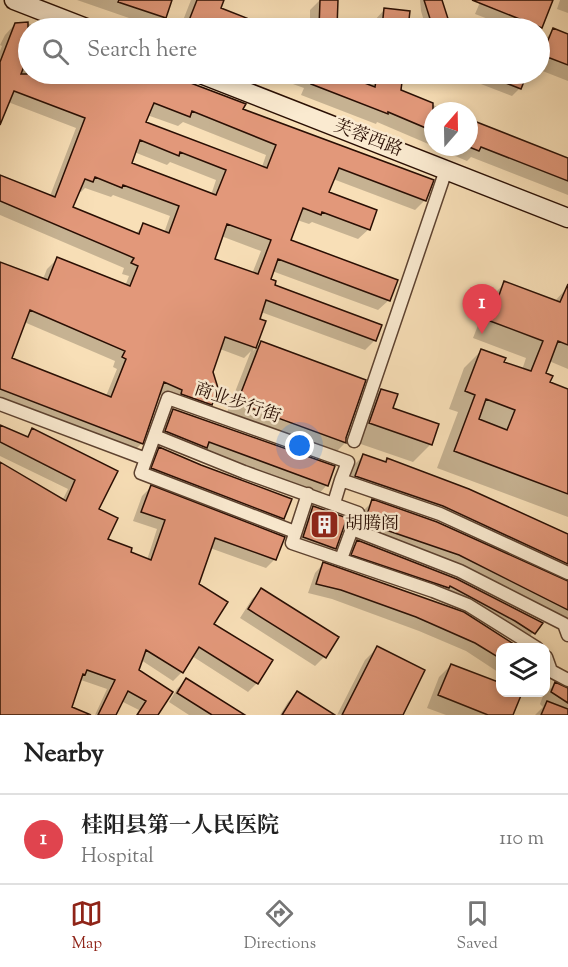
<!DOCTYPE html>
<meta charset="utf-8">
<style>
:root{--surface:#fff;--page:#f6f6f6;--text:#222;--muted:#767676;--line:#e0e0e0;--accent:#8f2418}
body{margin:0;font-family:"Sorts Mill Goudy","Noto Serif SC",serif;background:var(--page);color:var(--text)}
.controls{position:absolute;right:18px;bottom:18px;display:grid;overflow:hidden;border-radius:12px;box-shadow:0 3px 9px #0003}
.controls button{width:54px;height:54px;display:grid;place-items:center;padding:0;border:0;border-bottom:2px solid var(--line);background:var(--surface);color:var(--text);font:30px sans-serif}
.compass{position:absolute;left:424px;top:102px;width:54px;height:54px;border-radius:50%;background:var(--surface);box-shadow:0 3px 9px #0003;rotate:20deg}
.you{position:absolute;left:300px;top:446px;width:21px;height:21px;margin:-15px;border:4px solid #fff;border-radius:50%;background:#1a73e8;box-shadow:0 0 0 9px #1a73e833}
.badge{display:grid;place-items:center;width:39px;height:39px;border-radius:50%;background:var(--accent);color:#fff;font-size:20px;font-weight:700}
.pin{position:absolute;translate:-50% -50px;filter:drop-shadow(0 2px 3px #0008)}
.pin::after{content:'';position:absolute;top:32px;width:21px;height:18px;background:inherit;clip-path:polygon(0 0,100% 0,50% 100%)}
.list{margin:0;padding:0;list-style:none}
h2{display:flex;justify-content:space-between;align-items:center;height:78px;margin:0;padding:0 24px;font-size:26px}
h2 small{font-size:20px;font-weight:400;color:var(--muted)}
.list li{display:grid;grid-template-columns:39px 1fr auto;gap:18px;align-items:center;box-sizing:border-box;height:90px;padding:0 24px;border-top:2px solid var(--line)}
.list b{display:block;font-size:22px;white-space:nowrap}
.list p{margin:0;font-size:20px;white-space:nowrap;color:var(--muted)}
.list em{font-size:20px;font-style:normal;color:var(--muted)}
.icon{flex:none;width:33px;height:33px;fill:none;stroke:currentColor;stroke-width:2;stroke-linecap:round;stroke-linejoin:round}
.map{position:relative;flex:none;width:568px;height:715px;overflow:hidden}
.search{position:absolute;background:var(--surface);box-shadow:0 3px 9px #0003;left:18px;right:18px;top:18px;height:66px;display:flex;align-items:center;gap:15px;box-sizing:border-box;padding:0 21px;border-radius:33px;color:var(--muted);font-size:22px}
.sheet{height:168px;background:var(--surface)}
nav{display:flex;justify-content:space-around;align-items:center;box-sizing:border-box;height:84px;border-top:2px solid var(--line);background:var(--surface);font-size:16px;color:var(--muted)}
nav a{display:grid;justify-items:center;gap:3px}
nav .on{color:var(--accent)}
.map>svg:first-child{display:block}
</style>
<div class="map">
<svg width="568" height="715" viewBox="0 0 568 715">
<rect width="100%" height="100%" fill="#f8dfb7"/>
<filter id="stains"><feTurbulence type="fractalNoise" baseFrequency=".00333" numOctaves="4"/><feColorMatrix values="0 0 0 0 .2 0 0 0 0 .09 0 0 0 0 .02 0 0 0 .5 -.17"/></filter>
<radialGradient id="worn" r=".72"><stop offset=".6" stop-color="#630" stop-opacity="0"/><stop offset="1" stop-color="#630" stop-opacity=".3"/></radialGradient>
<path fill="#0003" fill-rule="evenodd" d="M77 0H170L164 17 155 27Z
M191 0H222L219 9 271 28H180Z
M320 0H337L336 28H310V10Z
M420 0H441L449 28H426L421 11Z
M481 0H514L541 27 539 28H512L475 14Z
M560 0H568V13L557 9Z
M384 10 408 13 406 28H373L374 21Z
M27 23 41 28H28V74H165L244 104 241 110 425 200 415 210 333 179 327 193 369 229 358 239 312 222 309 224 297 220 289 241 389 300 378 310 272 271 269 280 273 286 375 340 365 350 261 312 258 320 264 322 253 351 261 343 345 438V443L333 455 226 415 251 351 244 358 220 349 211 372 210 404 200 414 158 394 141 444 131 454 0 403V264L43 279 47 269 57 259 125 286 129 276 122 274 124 268 0 215V176L50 196 76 128 8 102 0 122V51L2 46 0 45 5 35 15 24ZM147 115 178 126 183 122 266 155 262 167 144 123ZM134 152 167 165 170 162 216 180 211 195 130 164ZM85 188 111 197 113 195 170 216 164 233 144 225 135 234 71 208 78 190 81 192ZM221 236 261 251 252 274 213 260ZM24 322 115 361 113 367 117 369 106 396 10 359Z
M553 30 568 36V81L540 70V46Z
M265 74H337L366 85 368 74H401L399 90 447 111H433V146L377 122 376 124 301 95 304 88Z
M455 74H526L520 88 512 96Z
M469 120 568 160V195L471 157 467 161 434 147H469Z
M505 283 554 302 566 289 568 290V369L549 361 544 374 548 383 568 390V517L437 468 458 412 449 409 464 368 481 351 503 362 522 370 526 358 473 338 488 300Z
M381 390 391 409 437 425 430 445 413 462 352 441 364 408Z
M173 410 334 467 326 486 315 498 199 454 194 459 154 443 161 422Z
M0 427 26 437 33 430 116 471 97 510 106 540 129 553 147 560 157 529 133 521 142 496 153 485 140 480 148 460 160 448 282 518 268 532 275 559 266 568 210 548 198 584 212 624 257 683 248 692 192 656 182 672 173 681 141 660 137 671 158 715H136L139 710 121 701 115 715H95L107 689 81 680 0 715V464L62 501 68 489 0 456Z
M364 455 384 463 388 460 568 535V620L565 623 358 528 363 511 373 501 567 582 566 578 434 515 346 485 354 465Z
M313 507 334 548 325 557 294 546 304 516Z
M357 542 540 624 525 642 441 594 343 564 347 554 432 584 433 582 426 579 348 552Z
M323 564 500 648V669L498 672 466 651 419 631 332 599 308 593 315 573Z
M261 590 324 657 315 666 240 618 252 599Z
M377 648 401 715H337L365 660Z
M451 665 500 692H520L512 715H446L427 708 439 677Z
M186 680 234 715H189L169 702 177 689Z
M555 684 568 690V715H535L543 707 540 704 543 696Z
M297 693 331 715H280L288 702Z"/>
<path fill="#e2987a" stroke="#290e03" stroke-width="1.5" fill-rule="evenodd" d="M119 0H172L166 18 118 2Z
M197 0H224L221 8 272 28H186Z
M320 0H338L337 28H319Z
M424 0H442L451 28H433Z
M472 0H553L542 28Z
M384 8 410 11 408 28H382Z
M28 22V56L21 74H167L246 104 243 109 434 180 426 201 339 168 329 192 377 210 370 230 322 212 321 215 303 208 291 240 398 280 390 301 278 259 271 279 276 281 275 285 382 325 376 341 266 300 260 319 266 321 256 348 225 337 213 372 218 388 212 405 181 394 182 390 164 382 143 444 0 389V262L48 280 57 257 130 286 138 266 131 263 134 258 0 201V175L55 197 85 118 14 91 0 125V62L15 23ZM154 103 190 117 192 111 276 145 267 168 146 122ZM140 140 179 156 180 152 226 170 216 195 132 163ZM95 177 122 188 123 185 179 206 169 233 143 223 139 234 73 207 85 179 93 182ZM227 224 271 240 258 274 215 259ZM30 310 125 351 122 357 126 359 111 397 12 358Z
M553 28 568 34V65L542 55Z
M315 74H341L375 87 377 74H403L401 90 433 103V131L388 112V114L311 84Z
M483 74H527L521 89Z
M469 119 568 158V181L481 147 479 151 469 147Z
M504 281 560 302 568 284V345L558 341 546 373 553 376 550 382 568 389V494L454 451 475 395 465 391 481 349 506 358 504 362 531 371 543 341 490 321ZM486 399 515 410 507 430 479 419Z
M261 341 366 380 346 438V443L237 403Z
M381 389 398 394 393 408 439 424 432 445 369 423Z
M173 409 335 466 328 486 209 442 207 448 165 431Z
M0 425 28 437 32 428 118 471 99 509 118 518 108 539 132 548 131 552 151 560 165 520 141 512 151 485 285 537 276 560 215 538 199 584 228 602 214 624 273 660 258 684 199 647 183 673 146 650 139 670 173 692 158 715H137L146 701 128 691 116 715H98L115 680 87 670 85 675 83 674 72 707 91 715H0V462L66 501 75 480 0 442Z
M159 447 201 465 292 499 284 519 151 468Z
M363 454 386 462 387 458 469 489 568 534V564L443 506 355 476Z
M372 499 437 522 568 581V610L459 555 386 530 388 526 366 518Z
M313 506 347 518 336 549 303 537Z
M357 540 457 579 543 623 535 634 515 621 450 586 449 588 351 555Z
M323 562 464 612 520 648H501V659L475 643 416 617 341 590 316 584Z
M261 588 339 637 326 658 248 609Z
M377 646 425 670 403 715H342Z
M451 664 501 683V693H522L513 715H488L438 695Z
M186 678 245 715H212L177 693Z
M555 682 568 688V703L551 692Z
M297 691 335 715H282Z
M547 701 568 709V715H541Z"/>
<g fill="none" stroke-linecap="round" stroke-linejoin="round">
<defs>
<path id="street" d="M0 404 146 459 141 473 295 532
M155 436 244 472 358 513 352 529 460 571 564 624 568 635
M354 441 446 170
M146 459 168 398 348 462 341 480 440 514 568 573
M308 494 292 543 433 591 468 605 537 648
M334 503 341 480
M341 559 352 529
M546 657 551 671 568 680"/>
<path id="secondary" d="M14 0 86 28
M201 74 568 218"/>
</defs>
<use href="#street" stroke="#5d4230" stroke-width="15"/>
<use href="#secondary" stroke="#290e03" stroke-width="21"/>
<use href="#street" stroke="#faead0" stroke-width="12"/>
<use href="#secondary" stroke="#faead0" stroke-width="18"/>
</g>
<defs>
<symbol id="building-square" viewBox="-11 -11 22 22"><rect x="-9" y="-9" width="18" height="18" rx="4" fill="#8f2418" stroke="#faead0"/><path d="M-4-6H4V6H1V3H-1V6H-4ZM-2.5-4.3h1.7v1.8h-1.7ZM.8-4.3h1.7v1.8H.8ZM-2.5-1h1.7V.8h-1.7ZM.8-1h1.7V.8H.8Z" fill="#fff"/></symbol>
</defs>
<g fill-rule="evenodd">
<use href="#building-square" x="308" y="508" width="33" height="33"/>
</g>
<g text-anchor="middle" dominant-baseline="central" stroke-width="5" stroke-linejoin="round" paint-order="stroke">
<g font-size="18" fill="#290e03" stroke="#faead0">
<text transform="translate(368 139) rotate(21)">芙蓉西路</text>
<text transform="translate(237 404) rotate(19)">商业步行街</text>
</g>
<g font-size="18" fill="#290e03" stroke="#faead0" text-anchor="start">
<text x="345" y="525">胡腾阁</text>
</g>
</g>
<rect width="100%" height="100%" filter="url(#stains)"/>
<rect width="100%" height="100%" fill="url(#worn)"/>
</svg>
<div class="controls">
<button><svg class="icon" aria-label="layers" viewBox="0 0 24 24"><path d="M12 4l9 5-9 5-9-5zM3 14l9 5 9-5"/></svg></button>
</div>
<svg class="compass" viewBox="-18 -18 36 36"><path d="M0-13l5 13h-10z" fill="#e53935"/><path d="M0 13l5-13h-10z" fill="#767676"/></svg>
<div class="you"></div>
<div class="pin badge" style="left:482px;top:334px;background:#e0444e">1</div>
<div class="search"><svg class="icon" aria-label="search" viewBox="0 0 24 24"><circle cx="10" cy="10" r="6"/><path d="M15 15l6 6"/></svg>Search here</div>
</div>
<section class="sheet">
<h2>Nearby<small></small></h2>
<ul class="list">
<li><span class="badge" style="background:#e0444e">1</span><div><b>桂阳县第一人民医院</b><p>Hospital</p></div><em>110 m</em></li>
</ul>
</section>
<nav>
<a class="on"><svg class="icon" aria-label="map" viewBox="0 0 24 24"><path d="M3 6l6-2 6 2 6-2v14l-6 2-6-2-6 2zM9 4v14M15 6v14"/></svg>Map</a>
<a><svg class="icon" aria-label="directions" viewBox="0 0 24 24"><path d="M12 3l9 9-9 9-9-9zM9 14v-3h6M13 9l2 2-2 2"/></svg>Directions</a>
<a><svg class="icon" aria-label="saved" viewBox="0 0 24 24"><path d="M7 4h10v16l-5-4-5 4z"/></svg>Saved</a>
</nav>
